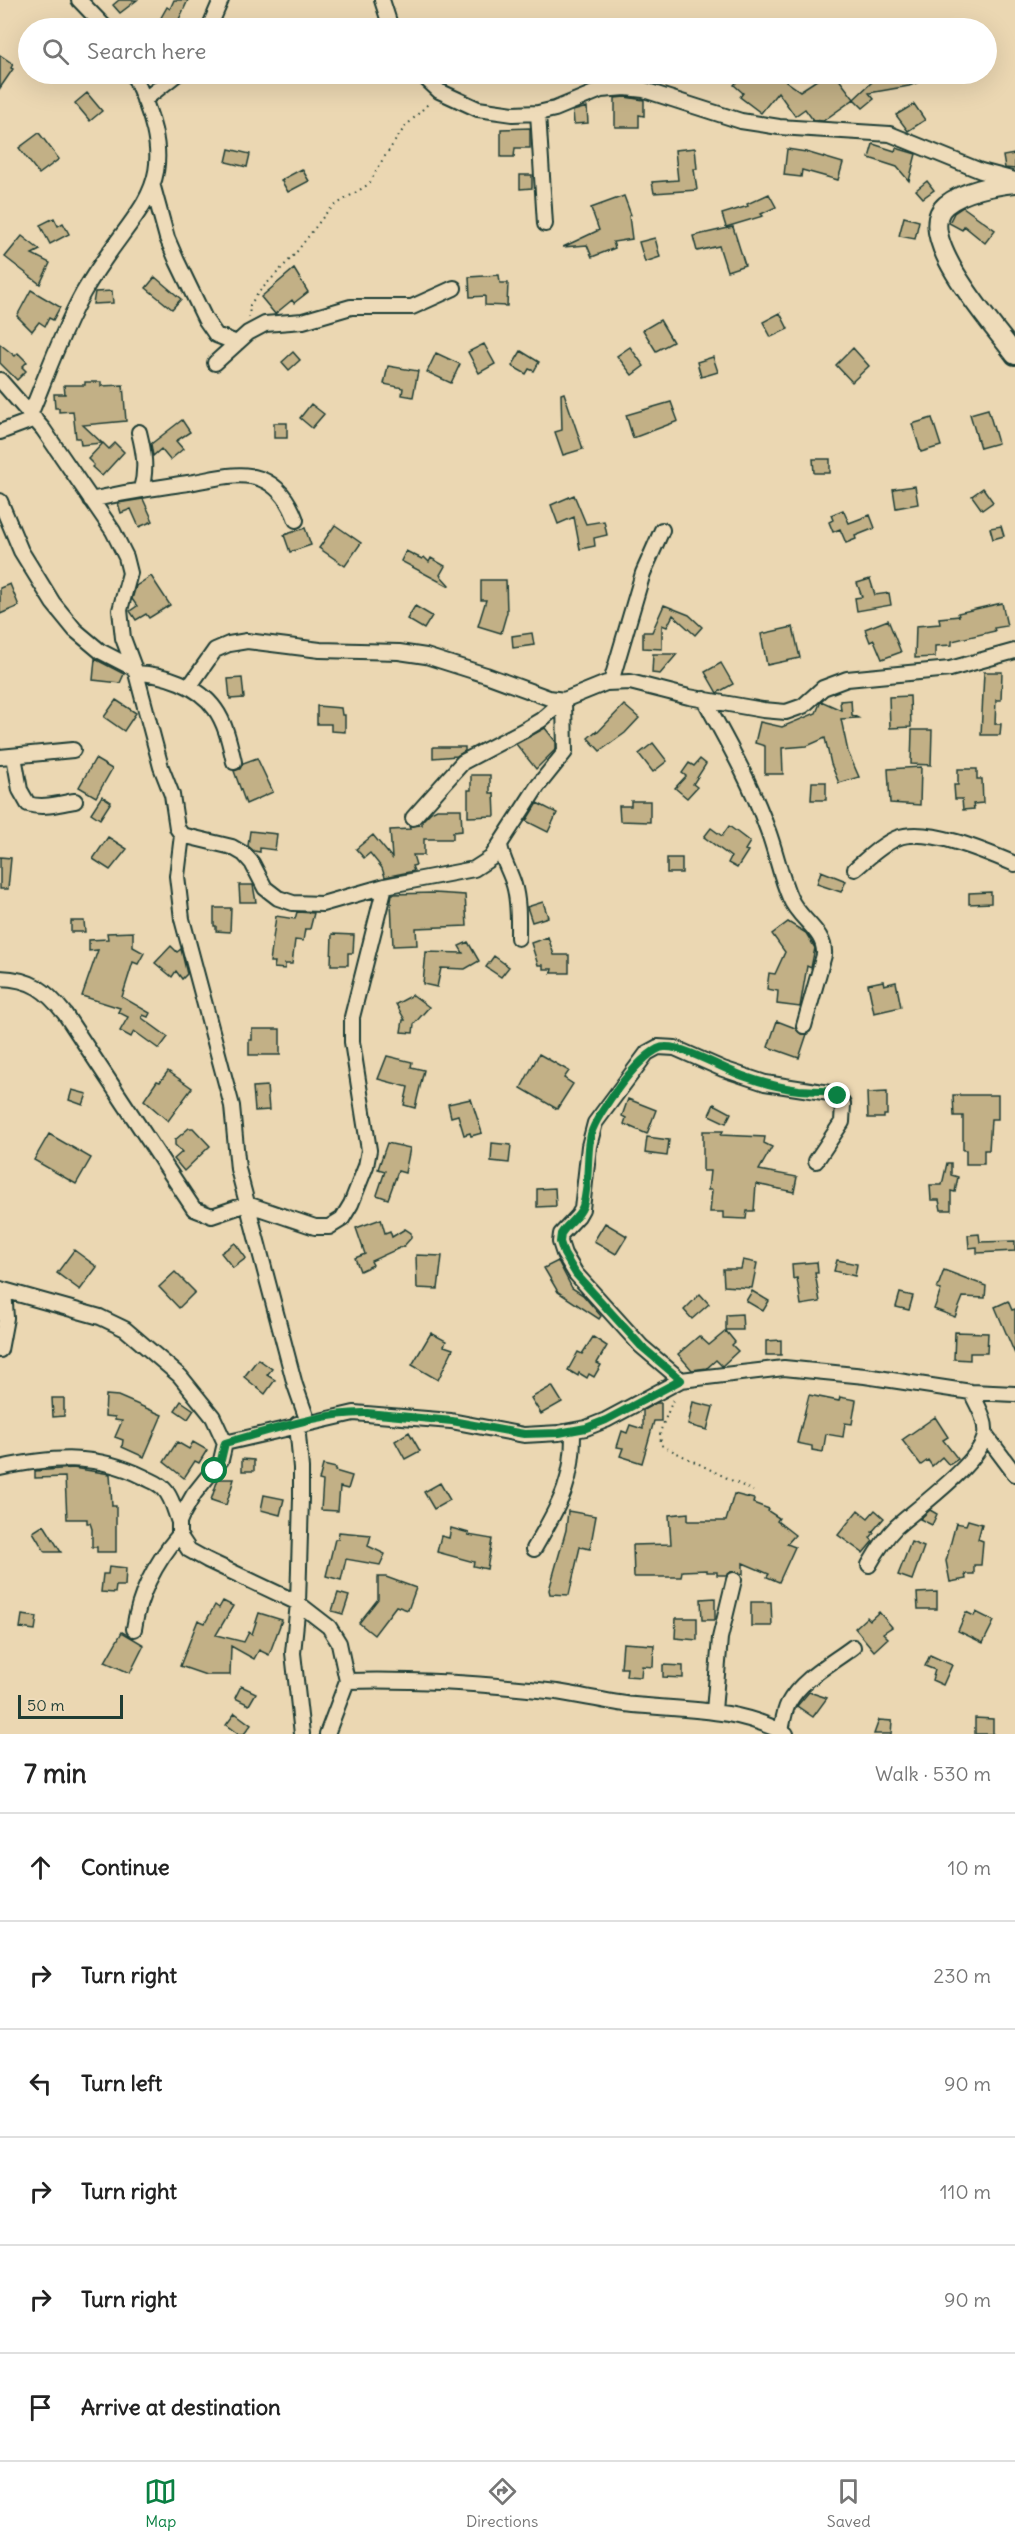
<!DOCTYPE html>
<meta charset="utf-8">
<style>
:root{--surface:#fff;--page:#f2f2f2;--text:#222;--muted:#767676;--line:#e0e0e0;--accent:#0b8043}
body{margin:0;font-family:Delius,sans-serif;background:var(--page);color:var(--text)}
.scale{position:absolute;left:18px;bottom:15px;width:105px;box-sizing:border-box;padding-left:6px;border:3px solid #1f3d34;border-top:0;font-size:16px;line-height:21px;white-space:nowrap;color:#1f3d34;-webkit-text-stroke:4px #eedbb9;paint-order:stroke}
.stop{position:absolute;width:18px;height:18px;margin:-14px;border:4px solid #0b8043;border-radius:50%;background:#fff}
.stop.end{background:#0b8043;border-color:#fff;box-shadow:0 2px 6px #0008}
.list{margin:0;padding:0;list-style:none}
h2{display:flex;justify-content:space-between;align-items:center;height:78px;margin:0;padding:0 24px;font-size:26px}
h2 small{font-size:20px;font-weight:400;color:var(--muted)}
.list li{display:grid;grid-template-columns:39px 1fr auto;gap:18px;align-items:center;box-sizing:border-box;height:108px;padding:0 24px;border-top:2px solid var(--line)}
.list b{display:block;font-size:22px;white-space:nowrap}
.list em{font-size:20px;font-style:normal;color:var(--muted)}
.icon{flex:none;width:33px;height:33px;fill:none;stroke:currentColor;stroke-width:2;stroke-linecap:round;stroke-linejoin:round}
.map{position:relative;flex:none;width:1015px;height:1734px;overflow:hidden}
.search{position:absolute;background:var(--surface);box-shadow:0 6px 24px #0002;left:18px;right:18px;top:18px;height:66px;display:flex;align-items:center;gap:15px;box-sizing:border-box;padding:0 21px;border-radius:33px;color:var(--muted);font-size:22px}
.sheet{height:726px;background:var(--surface)}
nav{display:flex;justify-content:space-around;align-items:center;box-sizing:border-box;height:84px;border-top:2px solid var(--line);background:var(--surface);font-size:16px;color:var(--muted)}
nav a{display:grid;justify-items:center;gap:3px}
nav .on{color:var(--accent)}
.map>svg:first-child{display:block}
</style>
<div class="map">
<svg width="1015" height="1734" viewBox="0 0 1015 1734">
<rect width="100%" height="100%" fill="#ebd7b2"/>
<filter id="ink" filterUnits="userSpaceOnUse"><feTurbulence type="fractalNoise" baseFrequency=".0167" numOctaves="2"/><feDisplacementMap in="SourceGraphic" scale="12" xChannelSelector="R" yChannelSelector="G"/><feConvolveMatrix kernelMatrix="1 2 1 2 8 2 1 2 1" color-interpolation-filters="sRGB"/></filter>
<g filter="url(#ink)">
<path fill="#c2b086" stroke="#1f3d34" stroke-width="1.5" d="M119 0H137L120 13 113 5Z
M174 0H188L175 28H167L158 23 167 7 170 9Z
M0 55 13 64 11 68 13 69 0 88Z
M744 74H776L800 91 826 74H835L854 99 823 121 813 120 805 109 795 116 778 92 761 113 740 97 743 93 734 85Z
M870 74H939L909 86 869 93 874 99 863 108 854 99 872 82Z
M87 93 102 111 90 121 75 103Z
M625 97 644 100V116L639 115V127H615V98Z
M914 104 925 120 908 131 896 115Z
M587 107 588 123 574 124 573 111Z
M530 128V148H515L514 157H501V129Z
M39 133 59 159 39 174 19 148Z
M873 144 895 151 896 148 916 154 909 181 897 167 869 158Z
M695 148 697 169H694L697 190 654 193 652 182 678 180 675 150Z
M229 149 250 154 247 167 226 162Z
M787 149 806 152 843 163 838 180 802 170 801 177 784 175Z
M1015 154V169L1005 168 1003 156Z
M302 169 309 181 288 192 281 180Z
M520 175H532V188L520 189Z
M927 181 934 190 923 198 916 190Z
M769 194 776 207 761 214 763 216 726 227 722 214 748 206 747 204Z
M624 196 631 215 629 216 632 239 613 242 615 248 592 257 587 245 563 247 599 230 591 208Z
M963 207 995 230 985 243 964 226 962 230 949 223 954 213Z
M904 217 919 221 915 239 899 236Z
M54 218 58 226 63 223 69 234 50 244 40 225Z
M733 227 745 265 727 271 719 246 697 251 693 236Z
M22 236 40 250 32 254 50 263 40 284 5 257Z
M655 238 660 257 645 262 639 242Z
M294 269 308 292 294 303 292 300 275 314 261 297Z
M499 275 500 283H508L507 306 485 305V296L470 297 469 277Z
M155 277 181 299 172 309 146 288Z
M31 290 60 307 53 320 49 318 45 326 39 322 32 331 17 316Z
M112 291 113 303 93 304 95 292Z
M780 313 788 329 771 337 763 322Z
M660 320 673 342 656 351 643 330Z
M0 344 15 356 18 353 27 362 22 367 26 371 17 380 0 363Z
M484 344 495 364 479 373 468 352Z
M630 347 644 366 632 375 617 356Z
M853 348 869 366 852 382 836 365Z
M521 351 539 362 534 371 529 369 526 374 512 366Z
M293 352 300 360 289 370 282 362Z
M436 353 460 364 451 383 427 372Z
M713 357 718 372 701 377 697 362Z
M388 366 418 371 413 397 402 395 403 388 384 384Z
M85 382H101V386L123 385 126 421 83 425 102 443 81 445 80 438H76L73 411 59 412V408H55L54 394H65L64 385H85Z
M564 393 583 449 563 455 555 432 562 430 561 394Z
M671 402 678 421 633 438 626 415Z
M311 404 324 414 312 428 300 418Z
M988 409 998 443 980 448 970 414Z
M932 418 941 446 921 452 912 424Z
M182 420 190 432 176 441 183 449 170 460 161 449 153 456 151 444Z
M274 423H287V438H274Z
M103 443 109 449 115 443 124 452 102 476 92 467 94 465 88 459Z
M813 459H830V473H814Z
M915 486 918 504 896 508 893 489Z
M983 488 993 502 982 510 972 496Z
M574 495 586 524 604 521 607 535 594 538 595 546 580 549 574 517 558 524 551 505Z
M143 499 153 521 139 527 131 509 121 513 118 503Z
M843 510 849 523 870 515 875 528 855 536 856 539 846 543 840 529 833 532 829 522 833 520 831 515Z
M335 525 361 543 345 566 319 548Z
M1001 526 1004 536 993 539 990 528Z
M305 528 311 545 290 552 284 535Z
M406 551 422 559 424 557 429 562 431 558 445 566 440 575 449 585 448 586 401 561Z
M151 576 170 605 149 618 146 614 136 620 130 611 137 606 132 599 136 586Z
M870 579 875 595 889 593 891 605 857 611 855 598 862 597 857 583Z
M481 580H506L507 612 501 633 478 626 486 600H481Z
M10 584 19 606 0 614V588Z
M1002 603 1007 626 994 628 995 631 952 641V645L935 646V657L915 658 916 626 940 624 939 618 959 616 958 613Z
M664 605 689 615 702 627 695 635 673 615 667 627 662 625V649L643 648V632H652Z
M415 606 432 616 424 629 407 619Z
M888 620 901 652 882 659 874 640 870 642 865 629Z
M793 627 800 658 767 665 761 634Z
M532 633 534 645 513 648 512 636Z
M653 654H677L660 674 652 673Z
M95 659 124 674 120 683 93 680Z
M721 663 733 684 717 693 705 672Z
M984 672H1002L1001 700H996L995 724H1001L1000 735H981Z
M242 678 244 698 230 699 228 679Z
M910 696 911 727 890 728 889 697Z
M116 700 136 713 124 731 104 717Z
M851 700 852 715 858 718 841 719 848 752 859 777 839 783 831 764 825 738 807 746 782 748 783 774H765V746L755 743 760 722 782 727 816 713 821 701 841 710 840 701Z
M624 705 639 718 625 733 600 751 588 738 596 731 597 733Z
M317 706 341 708 342 715H345V732L331 731V724H317Z
M545 728 556 742V749L536 769 516 744Z
M912 730H932L931 765 911 764Z
M653 743 667 761 653 772 639 754Z
M433 747H465V751L457 756 433 758Z
M257 758 273 792 246 804 234 771 240 769 243 763Z
M95 759 112 769 96 797 79 787Z
M700 759 706 764 693 784 697 787 687 798 675 788 686 776 682 773 689 763 694 766Z
M921 767 920 805 890 803 888 769Z
M958 769H977V779H982L983 803 973 804 974 809 963 810 962 799H955L954 785H958Z
M471 775H490V793H494L495 816 468 817V790H471Z
M812 782H826V800H811Z
M102 796 111 802 100 819 91 813Z
M631 801H650V822L620 821 619 806H631Z
M537 803 557 813 548 832 526 821Z
M437 809H461L462 831 453 832V839H424V855H413L416 865 412 866 414 871 385 877 382 868 370 853 364 858 356 849 373 835 392 858 390 830 410 829 409 826 422 825V821L431 812Z
M729 826 750 842 745 850 748 851 737 868 728 863 731 857 704 837 711 828 722 836Z
M250 831 277 834 275 850 260 848V852L254 851 248 846Z
M108 837 127 849 110 870 93 859Z
M0 857 11 858 8 889H0Z
M667 858H682V873H667Z
M821 871 846 881 841 892 817 884Z
M239 885H253L256 902H240Z
M991 892V903L969 904V893Z
M434 893 465 895 467 926 416 928 417 945 393 946 391 901 392 894Z
M543 902 548 917 532 922 527 907Z
M214 908H231L230 932 216 931V926H214Z
M297 912 314 913 310 929H305L303 941 295 940 292 964H285V969L274 968 275 962H270L276 916 295 919Z
M71 921H84L85 932H71Z
M788 922 806 933 815 948 811 968 807 966 800 1007 777 1004 778 991 767 989 769 973 775 974 785 952 772 934Z
M133 932V947L144 953 138 964 133 962 122 997 150 1013 148 1017 143 1015 142 1018 168 1037 159 1049 134 1031 131 1037 120 1031 128 1017 118 1012 120 1008 82 996 98 950 89 951V940L108 939 107 933Z
M332 934 354 935 353 953H348V965H331Z
M548 937 554 955H569V973H551L552 969H543V965H538L531 943Z
M468 942 479 961 465 969 441 968 437 987 423 984 426 952 463 953 459 946Z
M171 946 177 952 181 949 187 974 182 979 176 971 172 977 155 963Z
M494 956 509 967 501 977 486 967Z
M883 981 884 985 896 982 901 1007 874 1013 868 984Z
M413 995 429 1007 414 1024 413 1033 401 1032 403 1020H405L396 1004Z
M777 1021 795 1028 801 1034H807L799 1058 768 1047Z
M252 1029H280V1055H249V1040H252Z
M539 1054 569 1071 564 1078 573 1084 557 1109 521 1088Z
M387 1056 412 1062 411 1067 424 1070 415 1108 404 1105 408 1087 378 1079Z
M168 1071 192 1088 168 1121 144 1100 157 1081 160 1082Z
M267 1086 269 1110 255 1111 253 1087Z
M72 1090 87 1094 83 1105 69 1100Z
M887 1092V1115H884V1118H868L867 1093Z
M953 1095H998V1119H991L989 1150H984V1164H966V1150H963V1116H954Z
M471 1099 482 1133 471 1136 470 1133 464 1135 458 1115 451 1117 448 1104Z
M628 1099 656 1110 647 1134 624 1124 626 1118 622 1116Z
M714 1104 731 1113 726 1123 709 1115Z
M189 1128H193L210 1146 184 1171 174 1159 182 1152 175 1145V1140Z
M703 1131H723L721 1135 765 1137 764 1143 772 1147 759 1170 797 1177 794 1192 756 1184 754 1211H747L746 1219 723 1218V1212H710L712 1190H708L710 1171H703Z
M49 1134 91 1158 76 1184 34 1160Z
M647 1137 669 1140 667 1156 645 1153Z
M387 1143 410 1148 405 1173 398 1171 388 1199 377 1195 385 1171 378 1169Z
M492 1143 511 1145 509 1163 491 1161Z
M947 1163H951V1175L958 1177 955 1192 951 1191V1210H941L939 1200H931L930 1185H942Z
M555 1188 556 1206 537 1207V1189Z
M381 1219 385 1233 390 1231 392 1237 405 1229 411 1233V1238L404 1246 371 1261 373 1265 360 1271 355 1258 365 1254 356 1228Z
M605 1223 627 1236 616 1254 594 1241Z
M979 1234 980 1242 1015 1241V1251L977 1253V1247L969 1248 968 1235Z
M235 1243 246 1258 233 1268 221 1253Z
M74 1250 97 1267 80 1290 57 1273Z
M416 1255 442 1256 438 1289 417 1288Z
M743 1260 757 1263 752 1288 724 1286 723 1269H741Z
M837 1260 857 1264 855 1276 834 1271Z
M558 1261 572 1288 583 1295 601 1316 599 1319 558 1292 544 1268Z
M817 1262 818 1273H815L820 1302 801 1305 797 1278 793 1279 792 1264Z
M944 1270 986 1286 985 1298 963 1297 955 1317 934 1309 941 1290 937 1289Z
M175 1272 195 1292 179 1308 159 1287Z
M752 1291 769 1301 763 1311 746 1301Z
M900 1293 913 1296 909 1310 896 1307Z
M700 1294 709 1304 692 1319 684 1310Z
M1008 1301 1012 1310 1015 1309V1354L995 1307Z
M742 1314 743 1330H726V1315Z
M726 1331 735 1342 732 1345 738 1351 722 1366 716 1360 707 1368 692 1370 678 1354 699 1336 709 1345Z
M955 1332 988 1333 987 1353H970V1360L954 1359Z
M431 1333 446 1341 444 1346 453 1349 438 1380 412 1365Z
M593 1337 607 1346 597 1363 601 1365 594 1377 589 1374 587 1378 579 1373 578 1376 568 1370 578 1352 582 1354Z
M781 1340V1355H766V1341Z
M258 1359 272 1369 267 1375 275 1380 265 1394 244 1377Z
M552 1386 562 1402 541 1414 531 1398Z
M106 1395 118 1396 162 1415 144 1457 122 1447 123 1440 115 1437 122 1421 115 1420V1417L105 1416Z
M809 1395 839 1401 840 1397 856 1400 852 1424 845 1423 843 1437 826 1434 823 1452 812 1450V1446L797 1443Z
M52 1398H64V1416L53 1417Z
M181 1401 194 1410 188 1419 175 1410Z
M693 1402 713 1407 707 1430 688 1425Z
M656 1403H661V1421H654L642 1463 620 1456 623 1448 617 1447 622 1431 627 1433 630 1425 643 1429V1410Z
M935 1417 948 1437 943 1440 958 1459 949 1465 942 1457 932 1466 928 1460 921 1465 902 1440Z
M409 1432 420 1451 405 1459 395 1441Z
M177 1442 189 1449 193 1442 207 1450 199 1463 195 1461 184 1478 164 1462Z
M242 1459 254 1460V1471H242Z
M323 1465 336 1468 335 1471 352 1476 348 1489 340 1487 338 1511 321 1510 323 1481 319 1480Z
M73 1468 110 1474 112 1506H116V1552H97V1547H92V1529L90 1523H87V1519H67L65 1477 35 1478V1471Z
M218 1479H234L226 1505 211 1500Z
M440 1483 450 1500 434 1509 424 1492Z
M734 1494 754 1499 753 1503 769 1509 768 1511 779 1518 777 1521 795 1535 787 1544 795 1547 779 1582 767 1577 769 1574 743 1563V1574L732 1571 727 1575H717V1572H707V1570L682 1571 681 1577H634L633 1545 671 1544 669 1515 688 1513V1521H726Z
M264 1495 284 1499 280 1515 261 1510Z
M858 1510 868 1518 875 1510 884 1518 872 1532 874 1533 870 1538 873 1541 863 1553 838 1535Z
M930 1510 937 1514 932 1525 920 1519Z
M568 1511 596 1516 590 1549 580 1547 569 1595 550 1594 549 1590 566 1530Z
M968 1520 982 1524 978 1539 983 1541 981 1565H974V1574H965L966 1579 950 1582 946 1561 956 1523 966 1525Z
M44 1525 61 1552H45L33 1532Z
M451 1528 469 1533 468 1535 492 1539 487 1569 473 1566 474 1562 437 1552 441 1536 449 1538Z
M339 1532 371 1535 368 1546 385 1554 380 1565 346 1559 341 1580 326 1576 335 1539H338Z
M911 1542 924 1547 912 1580 898 1575Z
M109 1566 126 1568 125 1586H116L115 1593 101 1592 103 1574H108Z
M378 1577H386L416 1588 408 1610 396 1606 374 1635 359 1623 378 1599Z
M937 1592V1609H918L917 1593Z
M338 1593 349 1596 343 1614 332 1611Z
M715 1598V1620H702L701 1599Z
M223 1601 233 1606 216 1635 244 1642 249 1632 252 1634 259 1613 282 1620 269 1655 259 1650 254 1659 231 1646 230 1675H206L180 1666 198 1620 205 1623 215 1605 219 1608Z
M751 1602H771L772 1626H751Z
M879 1612 892 1627 883 1633 888 1638 874 1651 855 1628 867 1617 870 1620Z
M966 1612 974 1616 976 1612 994 1621 983 1643 958 1631Z
M22 1615 37 1617 35 1630 20 1628Z
M676 1618H697V1640L675 1638Z
M122 1632 144 1645 130 1673 105 1662Z
M623 1643 654 1645 653 1667 642 1666 641 1677 626 1676 627 1668H621Z
M930 1655 952 1665 943 1685 932 1680 935 1670 925 1666Z
M663 1665 683 1666V1678L663 1677Z
M241 1686 256 1693 249 1705 235 1698Z
M809 1692 827 1698 813 1717 797 1706Z
M235 1713 251 1725 244 1734H238L226 1725Z
M975 1718 993 1719V1734H975Z
M879 1720 892 1721 891 1734H874Z"/>
<g fill="none" stroke-linecap="round" stroke-linejoin="round">
<defs>
<path id="street" d="M79 0 106 28
M382 0 391 28
M209 28 221 0
M421 74 439 91 478 109 513 114 538 113 555 109 601 90 625 88 644 90 741 121 779 127 890 134 981 171 1015 180
M144 100 177 74
M538 113 545 224
M153 187 167 238 177 261 205 319 216 335 237 343
M215 363 248 333 265 324 303 321 351 307H412L454 288
M0 380 43 429 113 531 126 557 130 573 120 610 123 638 136 673 161 767 172 795 177 828 182 835 177 876 182 919 232 1106 238 1169 295 1385 308 1422
M30 415C47 374 62 331 83 293 136 200 190 192 133 74
M0 432 35 419
M139 432C144 452 147 469 141 489
M91 500C123 492 155 488 188 483 210 480 239 470 261 479 279 486 290 503 296 520
M0 501 21 551 53 603 75 630 100 651 133 668
M136 673C164 674 198 685 215 709 226 724 230 745 234 762
M611 682 643 573 662 530
M189 687 215 650 229 644 247 641 320 650 399 652 426 656 486 675 549 698 564 700 606 683 630 682 689 697 763 710 786 712 803 706 823 688 847 679 950 669 1015 651
M704 699C727 741 751 783 767 828 776 851 780 876 790 898 799 920 826 931 824 955L804 1026
M14 756 20 790 28 804C44 809 60 803 75 801
M0 757 73 750
M413 818 463 762 526 729 541 720 564 700
M182 835 232 847 244 854 252 863 265 888 278 898 293 903 322 904 385 886 474 869 491 858 537 787 565 752 564 700
M500 845C502 860 510 871 514 885 519 902 518 921 518 938
M855 869C868 858 881 845 897 838 926 826 987 852 1015 864
M0 978C32 979 46 990 65 1014L194 1209 212 1216 247 1204 315 1227H329L342 1219 351 1204 366 1166 369 1150 352 1042V1017L385 886
M0 1289 100 1317 125 1329 180 1376 213 1417 225 1443 221 1460 194 1494 182 1515 179 1522V1535L189 1550 207 1560 298 1603 329 1627 339 1643 347 1681 327 1734
M0 1350 6 1318 4 1290
M681 1380 641 1346 576 1274 564 1254 560 1242 561 1234 578 1216 582 1209 589 1146 595 1123 647 1053 658 1047 675 1048 723 1069 765 1083 836 1094 843 1104 842 1122 816 1161
M297 1424 301 1468V1498L298 1603 293 1653 302 1734
M985 1434 1015 1474
M225 1443 354 1413 451 1421 524 1435 559 1433 586 1428 606 1420 681 1380 784 1368 865 1376 971 1392 1015 1394
M0 1468C51 1457 96 1453 144 1477 151 1481 159 1483 164 1489 172 1497 175 1512 179 1522
M534 1549C559 1505 574 1483 573 1431
M869 1565C877 1551 885 1538 896 1527 917 1508 981 1462 985 1435 987 1420 977 1405 971 1392
M134 1629C139 1593 156 1562 179 1535
M347 1681C417 1679 487 1684 557 1692 583 1696 608 1702 634 1705 687 1710 739 1708 786 1734
M714 1711 720 1638 734 1580
M781 1731C783 1722 784 1712 788 1704 801 1679 832 1663 853 1647"/>
<path id="secondary" d="M1015 183C994 185 963 191 946 205 910 235 997 329 1015 355"/>
</defs>
<use href="#street" stroke="#1f3d34" stroke-width="18"/>
<use href="#secondary" stroke="#1f3d34" stroke-width="22"/>
<path stroke="#1f3d34" stroke-width="2" stroke-dasharray="1.5 4.5" stroke-linecap="butt" d="M249 318 250 305 258 293 295 254 327 212 337 204 369 184 383 159 404 128 430 102
M673 1400 660 1432 661 1445 753 1491"/>
<use href="#street" stroke="#eedbb9" stroke-width="14"/>
<use href="#secondary" stroke="#eedbb9" stroke-width="18"/>
</g>
</g>
<g fill="none" stroke-linecap="round" stroke-linejoin="round" filter="url(#ink)">
<path stroke="#0b8043" stroke-width="8" d="M215 1471 221 1460 225 1443C270 1431 320 1412 367 1413L452 1421 524 1434 559 1433 586 1428 606 1420 681 1380 641 1346 576 1274 564 1254 560 1242 561 1234C567 1223 578 1219 583 1206 590 1183 586 1157 591 1134 596 1114 644 1047 665 1047 685 1046 725 1070 746 1077 763 1083 781 1088 799 1090 811 1091 828 1089 838 1096"/>
</g>
</svg>
<div class="scale">50 m</div>
<div class="stop" style="left:215px;top:1471px"></div>
<div class="stop end" style="left:838px;top:1096px"></div>
<div class="search"><svg class="icon" aria-label="search" viewBox="0 0 24 24"><circle cx="10" cy="10" r="6"/><path d="M15 15l6 6"/></svg>Search here</div>
</div>
<section class="sheet">
<h2>7 min<small>Walk · 530 m</small></h2>
<ul class="list">
<li><svg class="icon" aria-label="ahead" viewBox="0 0 24 24"><path d="M12 20V5M6 11l6-6 6 6"/></svg><div><b>Continue</b></div><em>10 m</em></li>
<li><svg class="icon" aria-label="right" viewBox="0 0 24 24"><path d="M7 20v-9h11M14 6l5 5-5 5"/></svg><div><b>Turn right</b></div><em>230 m</em></li>
<li><svg class="icon" aria-label="left" viewBox="0 0 24 24"><path d="M17 20v-9H6M10 6l-5 5 5 5"/></svg><div><b>Turn left</b></div><em>90 m</em></li>
<li><svg class="icon" aria-label="right" viewBox="0 0 24 24"><path d="M7 20v-9h11M14 6l5 5-5 5"/></svg><div><b>Turn right</b></div><em>110 m</em></li>
<li><svg class="icon" aria-label="right" viewBox="0 0 24 24"><path d="M7 20v-9h11M14 6l5 5-5 5"/></svg><div><b>Turn right</b></div><em>90 m</em></li>
<li><svg class="icon" aria-label="arrive" viewBox="0 0 24 24"><path d="M6 21V4h12l-3 4 3 4H6"/></svg><div><b>Arrive at destination</b></div></li>
</ul>
</section>
<nav>
<a class="on"><svg class="icon" aria-label="map" viewBox="0 0 24 24"><path d="M3 6l6-2 6 2 6-2v14l-6 2-6-2-6 2zM9 4v14M15 6v14"/></svg>Map</a>
<a><svg class="icon" aria-label="directions" viewBox="0 0 24 24"><path d="M12 3l9 9-9 9-9-9zM9 14v-3h6M13 9l2 2-2 2"/></svg>Directions</a>
<a><svg class="icon" aria-label="saved" viewBox="0 0 24 24"><path d="M7 4h10v16l-5-4-5 4z"/></svg>Saved</a>
</nav>
